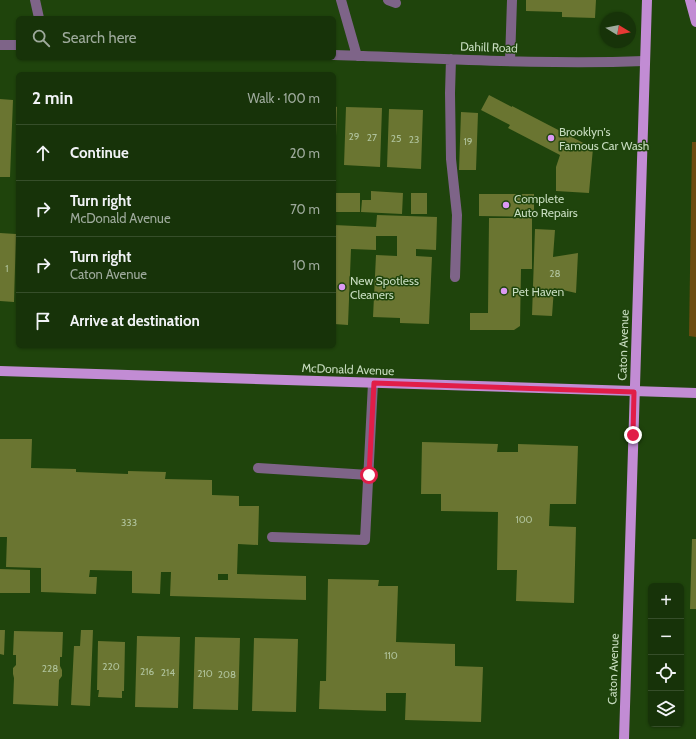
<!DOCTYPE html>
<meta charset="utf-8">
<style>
:root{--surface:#173309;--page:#203b12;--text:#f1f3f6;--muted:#9eaa9c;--line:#364e2a}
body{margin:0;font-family:Cabin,sans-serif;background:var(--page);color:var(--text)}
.controls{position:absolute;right:12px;bottom:12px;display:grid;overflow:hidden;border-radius:6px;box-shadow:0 1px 3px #0004}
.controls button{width:36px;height:36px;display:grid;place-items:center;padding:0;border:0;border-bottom:1px solid var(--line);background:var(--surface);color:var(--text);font:20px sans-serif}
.compass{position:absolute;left:600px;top:12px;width:36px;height:36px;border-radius:50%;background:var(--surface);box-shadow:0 1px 3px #0004;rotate:100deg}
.stop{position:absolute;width:12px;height:12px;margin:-9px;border:3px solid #e11d48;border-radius:50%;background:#fff}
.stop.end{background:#e11d48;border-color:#fff;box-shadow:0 1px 4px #0008}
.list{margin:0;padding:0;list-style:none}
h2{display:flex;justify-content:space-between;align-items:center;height:52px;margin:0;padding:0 16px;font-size:17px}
h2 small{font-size:13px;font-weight:400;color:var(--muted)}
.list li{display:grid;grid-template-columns:26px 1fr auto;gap:12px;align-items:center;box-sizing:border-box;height:56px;padding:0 16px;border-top:1px solid var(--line)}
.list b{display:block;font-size:15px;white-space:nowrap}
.list p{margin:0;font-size:13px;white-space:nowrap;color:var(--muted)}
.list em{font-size:13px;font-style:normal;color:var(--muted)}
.icon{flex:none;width:22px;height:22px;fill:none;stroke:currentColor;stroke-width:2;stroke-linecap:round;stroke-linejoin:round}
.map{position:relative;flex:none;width:696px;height:739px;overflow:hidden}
.search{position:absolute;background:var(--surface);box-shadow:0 1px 3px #0004;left:16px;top:16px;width:320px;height:44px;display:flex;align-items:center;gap:10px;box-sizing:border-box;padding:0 14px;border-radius:6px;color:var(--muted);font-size:15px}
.panel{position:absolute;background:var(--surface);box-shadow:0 1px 3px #0004;left:16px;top:72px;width:320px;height:276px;border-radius:6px}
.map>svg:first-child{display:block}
</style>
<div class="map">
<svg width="696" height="739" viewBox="0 0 696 739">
<rect width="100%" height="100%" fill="#1f440c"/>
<path fill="#6c4c10" d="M692 142H696V337L689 336Z"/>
<path fill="#6a7531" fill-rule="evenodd" d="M526 0H596L595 18 562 17V12L526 11Z
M489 95 512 107V106L593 148 589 193 556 191V167L560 155 508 128 510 125 481 110Z
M0 99 13 100 10 177H0Z
M334 106 337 107 335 166H334Z
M346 107 382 108 380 167 344 165Z
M389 109 423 110 421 169 387 167Z
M461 112 478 113 476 170H459Z
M371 191 403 193 402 214 361 212 362 200H371Z
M334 193H360V212H334Z
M411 193H427V214H411Z
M479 194H534V217L479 216Z
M377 215 437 217 436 250 416 249V256L432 257 429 324 400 323V318L373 317 376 255 397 256V236H376V250L351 249 348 325 334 324V225L376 227Z
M489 218H532V269H521L520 326 514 330H470V313H488Z
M535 229 555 230 553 257 578 253 576 293 554 288 552 316 532 315Z
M0 233 16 234 14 302 0 301Z
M0 439H32L31 468 76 469V472L128 474V471L166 472 165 479 212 480V495L239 496V506H259L258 545 238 544 237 574 306 576V600L170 596 171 572H161L160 594 132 593V571L90 570 89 577H97L96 594 41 592V568L6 567 7 537H0ZM218 574H228V580H218Z
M422 442 498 444 497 452H518V444L578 446 576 504H550L549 526 576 527 574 603 516 601 517 570H497L498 512 441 511V494H421Z
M692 539H696V609H690Z
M0 569 30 570V593H0Z
M328 579 379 580 378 586H398L396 642 455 644V666L483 667 481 722 405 720 406 693H386V711L319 709 320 681H326Z
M0 630H5L4 655 0 654Z
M81 630H93L90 706 71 705 74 646H80Z
M14 631 63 632 62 657H60V666L62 670V676L59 680 58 706 13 704 14 678 13 674V668L16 665V655H13Z
M137 636 180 637 178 708 135 707Z
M195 637 240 638 238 710 193 709Z
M254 638 298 639 296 712 252 711Z
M98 641 125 642 124 691H122V698L98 697 99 690H97Z"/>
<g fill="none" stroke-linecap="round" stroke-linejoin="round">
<path stroke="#7e6488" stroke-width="10" d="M35 0 39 18
M341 0 357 56
M388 0 396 3
M0 45H18
M334 55C437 58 542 65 644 61
M451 59 450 93 451 159 457 215 455 277
M510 61 512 0
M258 468 369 475
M272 537 365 540 373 383"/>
<path stroke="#c28cd4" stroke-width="10" d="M690 0 696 22
M0 371 696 393
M624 739 647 0"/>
</g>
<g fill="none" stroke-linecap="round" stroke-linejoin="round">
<path stroke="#e11d48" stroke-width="5" d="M369 475 374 383 634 392 633 435"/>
</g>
<g fill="#dc99f4" stroke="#1f440c" stroke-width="1.5">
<circle cx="551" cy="138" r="4"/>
<circle cx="506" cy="205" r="4"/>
<circle cx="342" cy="287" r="4"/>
<circle cx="504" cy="291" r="4"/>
</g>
<g text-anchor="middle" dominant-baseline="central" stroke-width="3" stroke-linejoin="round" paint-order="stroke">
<g font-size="10" fill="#afc29b">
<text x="354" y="136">29</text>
<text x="372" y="137">27</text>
<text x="396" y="138">25</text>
<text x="414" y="139">23</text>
<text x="468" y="141">19</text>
<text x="7" y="268">1</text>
<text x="555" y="273">28</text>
<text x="524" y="519">100</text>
<text x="129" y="522">333</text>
<text x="391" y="655">110</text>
<text x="111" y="666">220</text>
<text x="50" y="668">228</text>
<text x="147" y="671">216</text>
<text x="168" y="672">214</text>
<text x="205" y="673">210</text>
<text x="227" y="674">208</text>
</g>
<g font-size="12" fill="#c6dbbe" stroke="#1f440c">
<text transform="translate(489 47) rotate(2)">Dahill Road</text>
<text transform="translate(623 345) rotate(-88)">Caton Avenue</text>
<text transform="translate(348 369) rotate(2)">McDonald Avenue</text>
<text transform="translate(613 669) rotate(-88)">Caton Avenue</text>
</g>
<g font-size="12" fill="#c6dbbe" stroke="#1f440c" text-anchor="start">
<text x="559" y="131">Brooklyn's<tspan x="559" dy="14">Famous Car Wash</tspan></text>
<text x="514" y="198">Complete<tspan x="514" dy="14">Auto Repairs</tspan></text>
<text x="350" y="280">New Spotless<tspan x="350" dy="14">Cleaners</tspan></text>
<text x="512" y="291">Pet Haven</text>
</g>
</g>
</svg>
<div class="controls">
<button>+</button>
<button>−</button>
<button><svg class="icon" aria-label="locate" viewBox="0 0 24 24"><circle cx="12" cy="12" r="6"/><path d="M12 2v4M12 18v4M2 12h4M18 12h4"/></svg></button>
<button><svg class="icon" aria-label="layers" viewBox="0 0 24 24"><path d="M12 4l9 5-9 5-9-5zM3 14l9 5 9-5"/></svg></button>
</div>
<svg class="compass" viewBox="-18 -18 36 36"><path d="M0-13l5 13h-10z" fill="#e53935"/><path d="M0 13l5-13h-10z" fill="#9eaa9c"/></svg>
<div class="stop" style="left:369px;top:475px"></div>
<div class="stop end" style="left:633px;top:435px"></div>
<div class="search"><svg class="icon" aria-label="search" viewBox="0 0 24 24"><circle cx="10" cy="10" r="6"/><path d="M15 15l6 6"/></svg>Search here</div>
<section class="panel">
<h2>2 min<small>Walk · 100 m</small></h2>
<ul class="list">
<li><svg class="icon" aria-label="ahead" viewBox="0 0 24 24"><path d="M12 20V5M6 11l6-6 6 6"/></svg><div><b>Continue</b></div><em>20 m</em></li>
<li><svg class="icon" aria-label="right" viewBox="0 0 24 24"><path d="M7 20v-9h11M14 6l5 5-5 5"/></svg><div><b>Turn right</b><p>McDonald Avenue</p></div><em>70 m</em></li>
<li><svg class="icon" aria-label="right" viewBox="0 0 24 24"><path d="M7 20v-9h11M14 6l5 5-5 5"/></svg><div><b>Turn right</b><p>Caton Avenue</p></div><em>10 m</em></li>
<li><svg class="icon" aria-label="arrive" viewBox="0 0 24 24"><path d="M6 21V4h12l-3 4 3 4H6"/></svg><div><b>Arrive at destination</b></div></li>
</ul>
</section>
</div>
